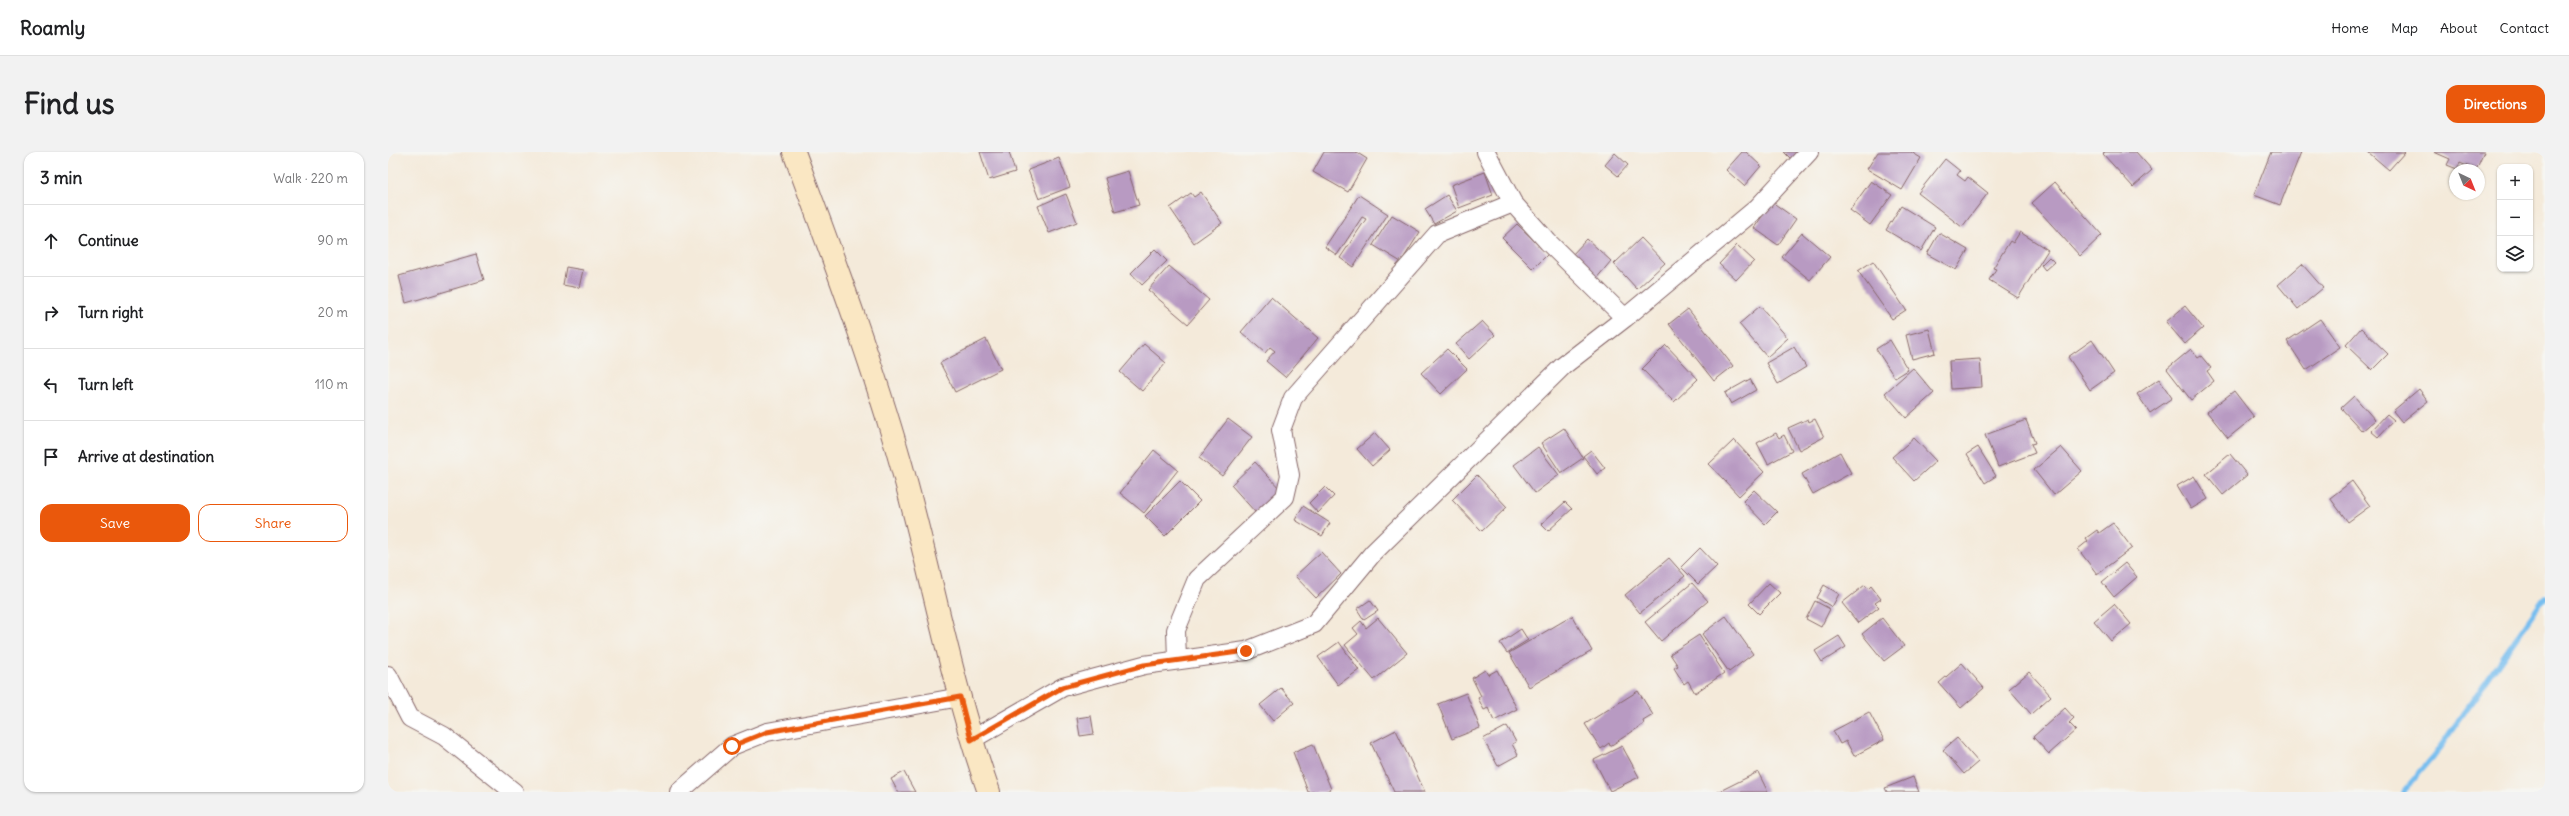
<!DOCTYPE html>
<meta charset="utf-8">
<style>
:root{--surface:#fff;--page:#f2f2f2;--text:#202124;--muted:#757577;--line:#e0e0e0;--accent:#ea580c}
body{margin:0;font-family:Delius,sans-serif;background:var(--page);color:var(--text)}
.controls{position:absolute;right:12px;top:12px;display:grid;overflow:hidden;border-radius:8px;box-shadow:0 1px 3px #0004}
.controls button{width:36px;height:36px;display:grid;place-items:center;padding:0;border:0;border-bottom:1px solid var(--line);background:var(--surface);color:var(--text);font:20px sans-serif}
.compass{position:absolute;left:2061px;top:12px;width:36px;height:36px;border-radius:50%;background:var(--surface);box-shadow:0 1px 3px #0004;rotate:137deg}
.stop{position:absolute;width:12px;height:12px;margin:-9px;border:3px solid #ea580c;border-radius:50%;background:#fff}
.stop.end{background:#ea580c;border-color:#fff;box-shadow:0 1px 4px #0008}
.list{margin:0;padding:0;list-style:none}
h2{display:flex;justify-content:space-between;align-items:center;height:52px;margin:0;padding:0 16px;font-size:17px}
h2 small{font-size:13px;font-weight:400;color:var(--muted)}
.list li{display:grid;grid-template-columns:26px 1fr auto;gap:12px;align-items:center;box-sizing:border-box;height:72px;padding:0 16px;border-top:1px solid var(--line)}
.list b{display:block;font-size:15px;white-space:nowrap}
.list em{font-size:13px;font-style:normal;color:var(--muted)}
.actions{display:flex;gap:8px;padding:12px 16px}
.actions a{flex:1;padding:9px 0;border:1px solid var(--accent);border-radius:12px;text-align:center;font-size:14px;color:var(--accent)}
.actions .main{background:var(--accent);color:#fff}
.icon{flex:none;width:22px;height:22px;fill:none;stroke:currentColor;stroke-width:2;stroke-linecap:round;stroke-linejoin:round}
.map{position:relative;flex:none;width:2157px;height:640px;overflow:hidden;border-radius:12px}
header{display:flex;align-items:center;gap:24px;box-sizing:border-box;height:56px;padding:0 20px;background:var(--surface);border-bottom:1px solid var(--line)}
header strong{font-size:19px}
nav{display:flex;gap:22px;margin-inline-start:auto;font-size:14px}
.intro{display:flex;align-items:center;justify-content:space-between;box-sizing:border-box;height:96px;padding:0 24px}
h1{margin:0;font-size:28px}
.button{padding:10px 18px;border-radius:12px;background:var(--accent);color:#fff;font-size:14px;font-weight:700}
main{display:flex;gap:24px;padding:0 24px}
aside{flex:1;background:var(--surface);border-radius:12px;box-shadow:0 1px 3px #0004}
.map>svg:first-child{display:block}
</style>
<header>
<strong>Roamly</strong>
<nav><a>Home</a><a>Map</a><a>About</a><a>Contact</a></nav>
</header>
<div class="intro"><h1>Find us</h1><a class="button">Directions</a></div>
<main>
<aside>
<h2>3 min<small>Walk · 220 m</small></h2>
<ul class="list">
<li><svg class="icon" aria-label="ahead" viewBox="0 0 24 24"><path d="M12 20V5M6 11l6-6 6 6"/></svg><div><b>Continue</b></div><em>90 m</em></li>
<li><svg class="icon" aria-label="right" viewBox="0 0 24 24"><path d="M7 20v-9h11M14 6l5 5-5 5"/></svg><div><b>Turn right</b></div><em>20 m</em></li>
<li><svg class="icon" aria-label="left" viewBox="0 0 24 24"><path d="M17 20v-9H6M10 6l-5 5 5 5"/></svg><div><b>Turn left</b></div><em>110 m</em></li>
<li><svg class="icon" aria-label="arrive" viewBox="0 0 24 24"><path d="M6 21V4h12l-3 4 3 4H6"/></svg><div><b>Arrive at destination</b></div></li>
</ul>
<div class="actions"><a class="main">Save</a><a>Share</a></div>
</aside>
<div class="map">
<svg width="2157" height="640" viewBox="0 0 2157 640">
<rect width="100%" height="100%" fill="#f6f6f2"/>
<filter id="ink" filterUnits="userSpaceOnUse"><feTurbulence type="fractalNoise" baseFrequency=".025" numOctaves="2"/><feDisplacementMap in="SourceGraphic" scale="8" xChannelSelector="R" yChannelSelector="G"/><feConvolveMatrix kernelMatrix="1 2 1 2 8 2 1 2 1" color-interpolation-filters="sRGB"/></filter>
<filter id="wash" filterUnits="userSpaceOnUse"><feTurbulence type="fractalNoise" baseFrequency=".012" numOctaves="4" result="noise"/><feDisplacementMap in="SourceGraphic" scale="16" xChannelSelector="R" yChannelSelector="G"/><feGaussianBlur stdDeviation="0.9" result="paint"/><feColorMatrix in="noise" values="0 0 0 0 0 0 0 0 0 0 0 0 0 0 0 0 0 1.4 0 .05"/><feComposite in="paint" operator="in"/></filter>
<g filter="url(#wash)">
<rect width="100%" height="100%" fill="#f4eada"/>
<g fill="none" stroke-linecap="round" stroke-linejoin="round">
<path stroke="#77beef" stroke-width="5.5" d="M2015 640 2045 605 2157 445"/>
</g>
<g id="blocks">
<path fill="#b89ac2" d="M592 0H621L627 20 601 28Z
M936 0H968L979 7 960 40 925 20Z
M1354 0H1358L1373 14 1356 34 1338 18Z
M1396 0H1411L1404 8Z
M1490 0H1523L1533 6 1514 38 1479 17Z
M1717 0H1748L1764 18 1745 35 1715 2Z
M1883 0H1913L1892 53 1866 43Z
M1980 0H2017L2001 18Z
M2046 0H2096L2088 18 2072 11 2069 17 2059 13 2062 7Z
M1227 1 1240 13 1230 24 1217 13Z
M671 6 682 35 651 47 640 18Z
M1557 7 1572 19 1569 23 1577 29 1580 25 1600 41 1574 75 1530 41Z
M740 19 751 53 727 60 717 26Z
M1097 20 1105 43 1071 56 1063 33Z
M1483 29 1504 43 1482 73 1462 58Z
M1667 30 1714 83 1692 104 1644 51Z
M813 40 834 71 806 91 782 56 803 41 806 45Z
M678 42 689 70 661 81 650 54Z
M971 43 1000 62 965 115 952 106 978 67 974 65 949 103 937 95Z
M1059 43 1069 59 1046 72 1037 57Z
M1384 50 1408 67 1390 93 1366 76Z
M1513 54 1547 75 1533 99 1498 78Z
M1004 63 1032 80 1013 110 985 93Z
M1129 72 1160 102 1145 117 1114 86Z
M1632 80 1660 98 1630 146 1601 128 1608 117 1605 116 1622 89 1625 91Z
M1414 81 1442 105 1422 128 1394 105Z
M1551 81 1580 98 1568 118 1539 102Z
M1253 86 1277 111 1249 137 1226 112Z
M1199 87 1223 109 1207 128 1182 105Z
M1349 93 1366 109 1348 128 1331 112Z
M767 97 779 109 754 133 743 121Z
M88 102 96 128 18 151 11 124Z
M1661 105 1666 110 1657 118 1653 113Z
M1485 109 1518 158 1504 167 1470 119Z
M1914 112 1935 136 1910 157 1890 133Z
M781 114 821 148 800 172 760 138Z
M178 115 195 118 191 136 175 133Z
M883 145 930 186 897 225 878 209 887 199 882 195 877 201 853 180Z
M1372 154 1400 186 1379 205 1351 172Z
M1797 154 1815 176 1797 192 1778 170Z
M1300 157 1345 214 1326 229 1281 172Z
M1932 167 1952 195 1918 218 1899 189Z
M1094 169 1107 183 1081 207 1068 192Z
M1973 176 2000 202 1984 218 1958 193Z
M1541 177 1547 201 1524 207 1518 183Z
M598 187 613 217 567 240 552 211Z
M1502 188 1520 218 1507 226 1488 197Z
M1704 188 1726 221 1702 238 1680 205Z
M756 192 778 211 754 239 732 220Z
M1278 193 1310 227 1286 250 1254 217Z
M1406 195 1418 215 1390 232 1378 211Z
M1059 197 1079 217 1053 242 1033 221Z
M1803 197 1810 206 1813 204 1823 216 1819 219 1826 229 1803 248 1779 217Z
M1592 207 1594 235 1563 237 1561 209Z
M1525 216 1546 241 1518 266 1497 241Z
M1362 227 1368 238 1343 252 1337 241Z
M1771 227 1784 246 1762 261 1749 242Z
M2031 237 2040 249 2014 270 2005 259Z
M1846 239 1866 265 1840 286 1819 260Z
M1966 244 1987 268 1974 279 1953 256Z
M1999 262 2006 268 1990 285 1983 279Z
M840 267 864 285 834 324 811 306Z
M1420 267 1421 270 1427 267 1436 285 1411 298 1400 276Z
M1638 268 1647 291 1643 292 1647 301 1610 315 1597 283Z
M1176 276 1195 306 1173 321 1153 291Z
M987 281 1002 298 984 314 969 297Z
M1388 281 1391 286 1396 283 1404 299 1380 312 1369 291Z
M1526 286 1548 309 1526 329 1504 305Z
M1346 288 1376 320 1351 344 1321 312Z
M1150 295 1171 323 1147 341 1126 313Z
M1590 295 1608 324 1597 331 1579 302Z
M1673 295 1694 319 1666 343 1646 318Z
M766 298 790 318 756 361 732 341Z
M1203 298 1217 316 1209 322 1195 304Z
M1452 300 1463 321 1425 342 1414 322Z
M1842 302 1859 323 1835 343 1818 322Z
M867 310 893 338 868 361 843 333Z
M1089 323 1119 355 1094 379 1064 348Z
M1806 324 1820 347 1803 357 1789 334Z
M792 329 812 349 777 384 757 364Z
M1964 329 1982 354 1960 370 1942 346Z
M937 335 946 344 930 361 921 351Z
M1366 338 1389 360 1377 372 1355 349Z
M1177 350 1184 357 1160 379 1153 372Z
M915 354 942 371 934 384 907 368Z
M1725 371 1744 396 1709 422 1690 397 1700 389 1698 386 1709 378 1711 381Z
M1312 396 1329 414 1310 432 1293 415Z
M933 400 953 422 928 446 907 424Z
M1281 406 1297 424 1252 461 1237 443Z
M1737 411 1749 425 1726 445 1714 430Z
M1304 431 1320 449 1273 489 1257 470Z
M1381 431 1392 441 1371 462 1361 452Z
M1436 433 1451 442 1444 455 1429 446Z
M1477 433 1480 437 1483 434 1493 447 1487 451 1491 455 1470 471 1454 451Z
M982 448 990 459 976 468 969 457Z
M1427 449 1442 457 1433 475 1418 467Z
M1726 452 1743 472 1723 489 1706 469Z
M1184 464 1204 499 1141 535 1121 501Z
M1338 464 1365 502 1341 520 1314 482Z
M990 466 1019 501 986 528 957 493 970 482 965 476 973 469 978 476Z
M1494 466 1516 494 1496 509 1474 482Z
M1133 477 1140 488 1119 501 1112 491Z
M1311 483 1336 521 1307 541 1300 529 1296 532 1286 516 1290 514 1282 502Z
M1451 484 1458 495 1434 510 1427 499Z
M951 490 971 518 950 533 930 505Z
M1574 511 1596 536 1573 556 1551 531Z
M1097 518 1100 523 1109 518 1129 557 1106 569 1100 556 1096 558 1090 546 1093 544 1084 526Z
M1641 520 1663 544 1643 562 1621 537Z
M893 536 906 551 885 569 872 553Z
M1250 539 1265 563 1255 569 1256 572 1222 594 1221 591 1213 597 1197 572Z
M1078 541 1092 576 1064 587 1050 552Z
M1677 556 1686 566 1681 571 1688 578 1661 602 1645 585Z
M1481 560 1496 588 1466 604 1458 589 1452 592 1445 579Z
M703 564 706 582 692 584 689 566Z
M1119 574 1128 590 1124 592 1130 603 1110 614 1095 587Z
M1008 578 1037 640H1006L983 591Z
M1569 586 1590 610 1576 622 1555 598Z
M925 592 943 637 936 640H920L905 600Z
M1234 594 1251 625 1222 639 1206 608Z
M516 620 527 640H510L503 627Z
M1370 620 1380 640H1330Z
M1525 625 1531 640H1499L1497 636Z"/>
</g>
</g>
<g filter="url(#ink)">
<use href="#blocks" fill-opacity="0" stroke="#866668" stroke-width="1"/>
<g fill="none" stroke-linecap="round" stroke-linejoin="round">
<defs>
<path id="minor" d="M1098 0 1125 51 1160 90 1237 166
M789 508 788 478 809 427 897 345 902 323 893 278 905 246 1049 82 1125 51
M0 523 22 566 56 584 126 640
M583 588 675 535 756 513 858 499 926 472 985 401 1175 214 1237 166 1369 56 1421 0
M291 640 344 594 379 580 572 545"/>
<path id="secondary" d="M406 0C444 103 483 206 513 312 544 421 563 533 601 640"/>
</defs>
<use href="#minor" stroke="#866668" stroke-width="20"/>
<use href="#secondary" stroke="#866668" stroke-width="24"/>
<use href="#minor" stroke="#fff" stroke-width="18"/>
<use href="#secondary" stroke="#fae7c3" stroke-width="22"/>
</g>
</g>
<g fill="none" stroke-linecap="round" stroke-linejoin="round" filter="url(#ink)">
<path stroke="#ea580c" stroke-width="5" d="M344 594 379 580 572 545 583 588 675 535 756 513 858 499"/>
</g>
</svg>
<div class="controls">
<button>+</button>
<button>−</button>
<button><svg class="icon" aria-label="layers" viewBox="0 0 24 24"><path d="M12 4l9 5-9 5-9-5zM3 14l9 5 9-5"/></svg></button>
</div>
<svg class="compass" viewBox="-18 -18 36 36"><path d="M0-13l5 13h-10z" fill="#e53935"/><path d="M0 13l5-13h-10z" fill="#757577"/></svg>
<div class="stop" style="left:344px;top:594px"></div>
<div class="stop end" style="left:858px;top:499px"></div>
</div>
</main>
